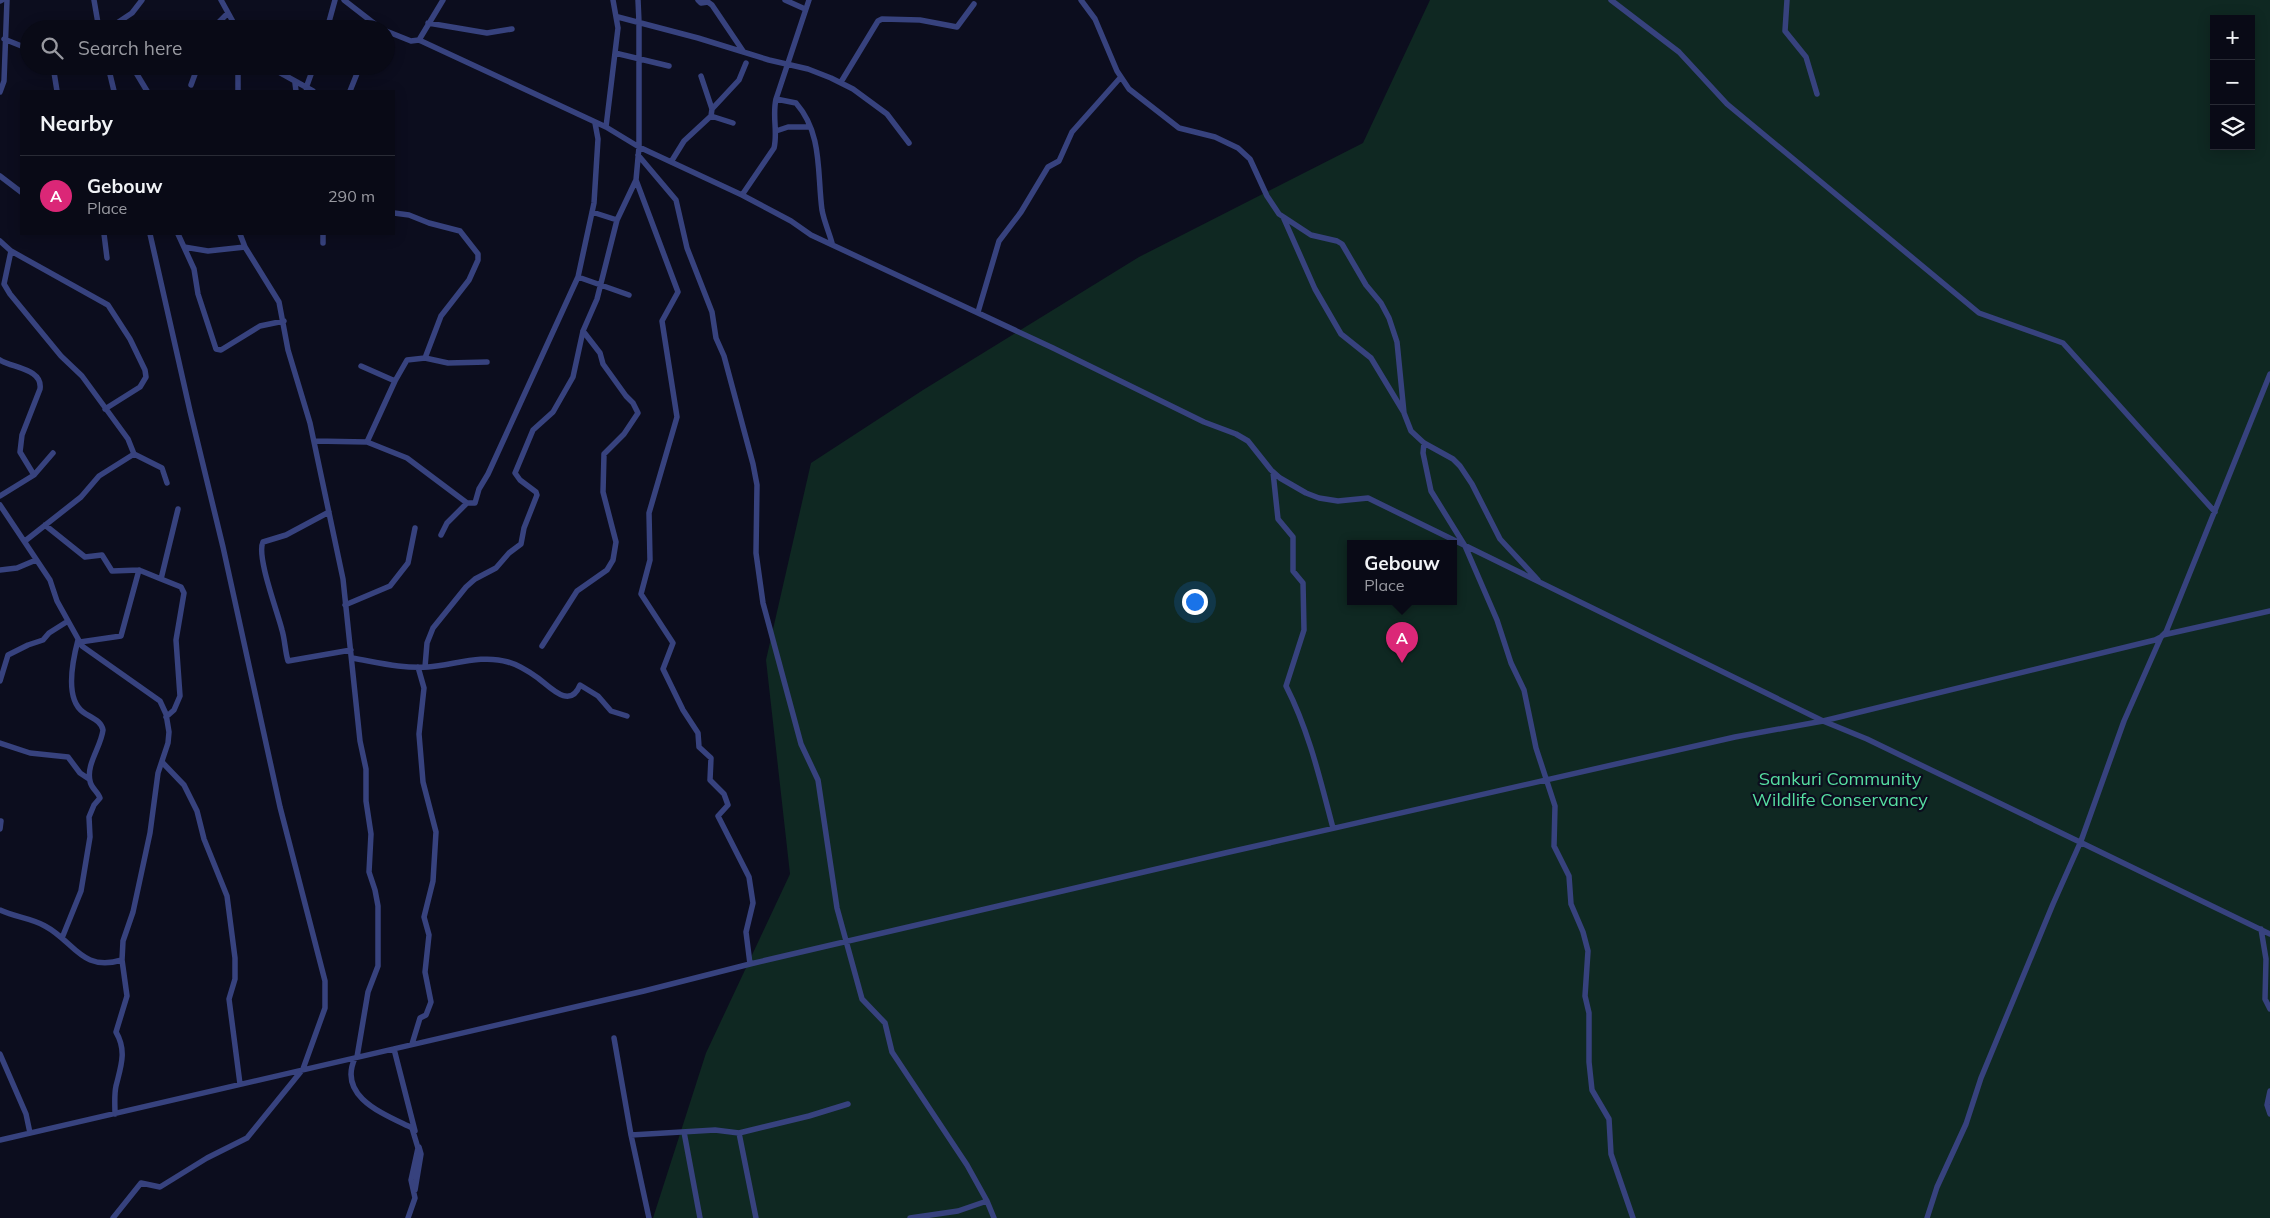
<!DOCTYPE html>
<meta charset="utf-8">
<style>
:root{--surface:#090a16;--page:#171823;--text:#f1f3f6;--muted:#999aa1;--line:#292b35;--accent:#db2777}
body{margin:0;font-family:Mulish,sans-serif;background:var(--page);color:var(--text)}
.controls{position:absolute;right:15px;top:15px;display:grid;overflow:hidden;border-radius:0px;box-shadow:0 2px 12px #0003}
.controls button{width:45px;height:45px;display:grid;place-items:center;padding:0;border:0;border-bottom:1px solid var(--line);background:var(--surface);color:var(--text);font:25px sans-serif}
.you{position:absolute;left:1194px;top:601px;width:18px;height:18px;margin:-12px;border:4px solid #fff;border-radius:50%;background:#1a73e8;box-shadow:0 0 0 8px #1a73e833}
.badge{display:grid;place-items:center;width:32px;height:32px;border-radius:50%;background:var(--accent);color:#fff;font-size:16px;font-weight:700}
.pin{position:absolute;translate:-50% -41px;filter:drop-shadow(0 1px 2px #0008)}
.pin::after{content:'';position:absolute;top:26px;width:18px;height:15px;background:inherit;clip-path:polygon(0 0,100% 0,50% 100%)}
.popup{position:absolute;left:1347px;top:540px;width:110px;height:65px;box-sizing:border-box;display:grid;place-content:center;border-radius:0px;background:var(--surface);filter:drop-shadow(0 1px 4px #0005);font-size:16px;white-space:nowrap;color:var(--muted)}
.popup b{font-size:19px;color:var(--text)}
.popup::after{content:'';position:absolute;left:50%;top:100%;margin-left:-10px;border:10px solid transparent;border-top-color:var(--surface)}
.list{margin:0;padding:0;list-style:none}
h2{display:flex;justify-content:space-between;align-items:center;height:65px;margin:0;padding:0 20px;font-size:21px}
h2 small{font-size:16px;font-weight:400;color:var(--muted)}
.list li{display:grid;grid-template-columns:32px 1fr auto;gap:15px;align-items:center;box-sizing:border-box;height:80px;padding:0 20px;border-top:1px solid var(--line)}
.list b{display:block;font-size:19px;white-space:nowrap}
.list p{margin:0;font-size:16px;white-space:nowrap;color:var(--muted)}
.list em{font-size:16px;font-style:normal;color:var(--muted)}
.icon{flex:none;width:28px;height:28px;fill:none;stroke:currentColor;stroke-width:2;stroke-linecap:round;stroke-linejoin:round}
.map{position:relative;flex:none;width:2270px;height:1218px;overflow:hidden}
.search{position:absolute;background:var(--surface);box-shadow:0 2px 12px #0003;left:20px;top:20px;width:375px;height:55px;display:flex;align-items:center;gap:12px;box-sizing:border-box;padding:0 18px;border-radius:28px;color:var(--muted);font-size:19px}
.panel{position:absolute;background:var(--surface);box-shadow:0 2px 12px #0003;left:20px;top:90px;width:375px;height:145px;border-radius:0px}
.map>svg:first-child{display:block}
</style>
<div class="map">
<svg width="2270" height="1218" viewBox="0 0 2270 1218">
<rect width="100%" height="100%" fill="#0c0d1e"/>
<path fill="#0f2822" fill-rule="evenodd" d="M1430 0H2270V1218H653L706 1053 790 874 766 660 811 463 923 390 1139 257 1363 143ZM2214 19H2251V146H2214ZM1351 544H1453V602H1351Z"/>
<g fill="none" stroke-linecap="round" stroke-linejoin="round">
<path stroke="#37427e" stroke-width="5.5" d="M94 0 99 29
M221 0 237 29
M344 0 380 28
M638 0 639 22V147L636 180 678 292 662 321 677 417 649 513 650 560 641 594 673 643 663 669 683 710 698 733 699 747 711 758 710 780 724 794 728 805 718 816 749 877 753 903 746 932 750 964
M698 0 701 3 708 2 712 5 743 51
M785 0 805 9
M1081 0 1095 19 1117 71 1129 89 1179 128 1215 137 1238 148 1250 159 1267 196 1279 214 1311 235 1337 241 1342 244 1366 285 1381 303 1389 318 1397 342 1404 413 1411 431 1424 443 1453 459 1460 466 1472 484 1500 539 1538 580
M1611 0 1679 52 1727 104 1979 313 2063 343 2215 512
M1787 0 1785 31 1806 57 1817 94
M0 1 2 0
M618 17 698 38 769 60 808 69 831 78 853 89 887 114 909 143
M428 23 487 33 512 29
M108 29 132 13 142 0
M212 29 228 13
M327 29 335 0
M386 31 411 41 419 40 443 0
M4 39 29 49
M419 40 606 127 639 147 742 195 791 221 811 235 1053 348 1204 422 1236 434 1248 441 1271 470 1280 478 1306 493 1319 498 1338 501 1368 498 1823 721 1867 739 2270 934
M615 53 669 66
M53 66 57 91
M108 66 114 91
M132 66 147 91
M238 66V91
M268 66 313 91
M841 82 878 21 882 19 920 20 957 27 974 4
M295 83 296 91
M191 85 198 66
M306 88 314 66
M350 91 360 66
M0 92 4 81 7 0
M776 99 796 103C823 134 817 173 822 210 824 221 829 232 832 243
M712 109 739 80 746 63
M711 116 733 123
M606 127 618 28 613 0
M776 131 788 127H810
M638 155 676 200 687 248 712 312 716 338 724 356 753 464 757 485 756 553 763 603 801 744 818 780 837 908 862 999 885 1023 892 1052 967 1165 987 1201 994 1218
M671 162 684 141 711 116 712 109 701 76
M0 176 21 192
M742 195 774 148C778 132 772 116 776 99L809 0
M394 213 409 215 429 223 460 231 478 254V260L469 280 441 316 425 358
M1284 219 1315 289 1341 334 1371 358 1403 411
M617 220 636 180
M104 234 107 258
M178 234 194 269 198 294 216 349 221 350 260 326 284 321
M240 234 245 247 279 302 288 350 310 423 343 579 360 741 366 769V801L371 834 369 872 375 890 378 906V966L368 992 357 1057
M323 234V243
M0 241 11 251 4 284 10 294 61 356 82 376 128 439 134 454 162 468 167 483
M184 247 208 251 245 247
M11 251 108 305 130 339 145 370 146 377 140 387 105 409
M578 277 629 295
M978 312 999 241 1021 212 1048 167 1059 161 1072 132 1120 78
M0 360C13 368 43 369 40 389L22 435 20 452 34 475
M361 366 395 381
M314 441 367 442 407 458 467 503H475L479 489 488 474 578 277 594 203 598 139 595 123
M367 442 395 381 407 360 425 358 448 363 487 362
M1424 443 1423 453 1431 491 1465 546 1497 620 1511 663 1524 690 1536 748 1555 806 1554 846 1569 876 1571 904 1583 932 1588 951 1585 996 1589 1013V1062L1592 1090 1609 1119 1611 1154 1633 1218
M1273 472 1278 519 1293 537V571L1303 583 1304 630 1286 686C1309 731 1320 779 1333 828
M0 496 34 475 53 453
M0 505 50 580 57 601 82 646 160 701 166 714 169 732 168 743 158 773 150 833 133 912 123 941 122 960 127 996 116 1032C127 1051 121 1066 116 1086 114 1095 115 1105 115 1114
M329 512 286 535 263 542C256 556 278 613 282 630 285 640 285 651 288 661L351 650
M45 525 85 557 102 555 112 571 139 570 161 579
M441 535 447 523 467 503
M25 541 81 497 99 476 134 454
M0 570 17 568 36 560
M345 605 390 586 408 563 415 528
M2163 635 2270 611
M80 642 121 636 139 570
M542 646 577 591 607 570 613 560 616 542 603 492 604 454 624 434 638 413 633 403 626 396 603 364 600 353 583 331
M352 658C376 662 403 669 428 667 454 665 482 654 508 662 519 665 528 671 538 678 550 687 570 710 580 685L598 696 611 711 627 716
M425 667 427 643 433 628 466 587 475 579 496 568 509 553 521 544 524 528 537 495 536 492 520 480 515 473 533 430 553 412 573 377 583 331 597 299 617 220 592 212
M0 681 8 655 28 645 43 640 49 633 68 621
M166 717 174 710 180 696 176 640 184 593 181 587 161 579 178 509
M0 743 30 753 68 757 80 773 89 779
M162 762 184 785 197 811 204 839 227 896 235 958V979L229 999 240 1084
M0 829 1 821
M0 910C14 917 31 918 45 926 75 942 81 972 122 960
M2261 929 2266 959 2265 999 2270 1009
M62 938 81 891 90 837 89 817 94 805 100 798C98 792 91 788 90 781 86 764 101 747 103 730 101 720 91 718 83 712 64 698 73 659 78 640
M614 1038 631 1135 649 1218
M412 1044 420 1018 426 1015 431 1002 425 972 429 935 424 917 433 881 436 832 423 782 419 734 424 688 418 667
M394 1049 415 1131
M0 1054 26 1114 30 1133
M355 1058C337 1097 384 1114 412 1128L418 1148 411 1180 415 1198 408 1218
M2270 1091 2267 1105 2270 1114
M684 1132 700 1218
M739 1133 756 1218
M631 1135 715 1130 739 1133 809 1116 848 1104
M0 1140 644 991 750 964 1225 853 1735 737 1823 721 2155 640 2161 637 2166 632 2270 374
M415 1190 421 1154 419 1147
M113 1218 141 1183 160 1187 207 1158 247 1138 303 1069 325 1008V981L280 807 223 547 190 411 150 234
M910 1218 958 1211 987 1201
M1927 1218 1937 1187 1966 1124 1981 1078 2053 904 2081 841 2124 721 2161 637"/>
</g>
<g text-anchor="middle" dominant-baseline="central" stroke-width="4.5" stroke-linejoin="round" paint-order="stroke">
<g font-size="18" fill="#56dea1" stroke="#0c0d1e">
<text x="1840" y="778">Sankuri Community<tspan x="1840" dy="21">Wildlife Conservancy</tspan></text>
</g>
</g>
</svg>
<div class="controls">
<button>+</button>
<button>−</button>
<button><svg class="icon" aria-label="layers" viewBox="0 0 24 24"><path d="M12 4l9 5-9 5-9-5zM3 14l9 5 9-5"/></svg></button>
</div>
<div class="you"></div>
<div class="pin badge" style="left:1402px;top:663px">A</div>
<div class="popup"><b>Gebouw</b>Place</div>
<div class="search"><svg class="icon" aria-label="search" viewBox="0 0 24 24"><circle cx="10" cy="10" r="6"/><path d="M15 15l6 6"/></svg>Search here</div>
<section class="panel">
<h2>Nearby<small></small></h2>
<ul class="list">
<li><span class="badge">A</span><div><b>Gebouw</b><p>Place</p></div><em>290 m</em></li>
</ul>
</section>
</div>
